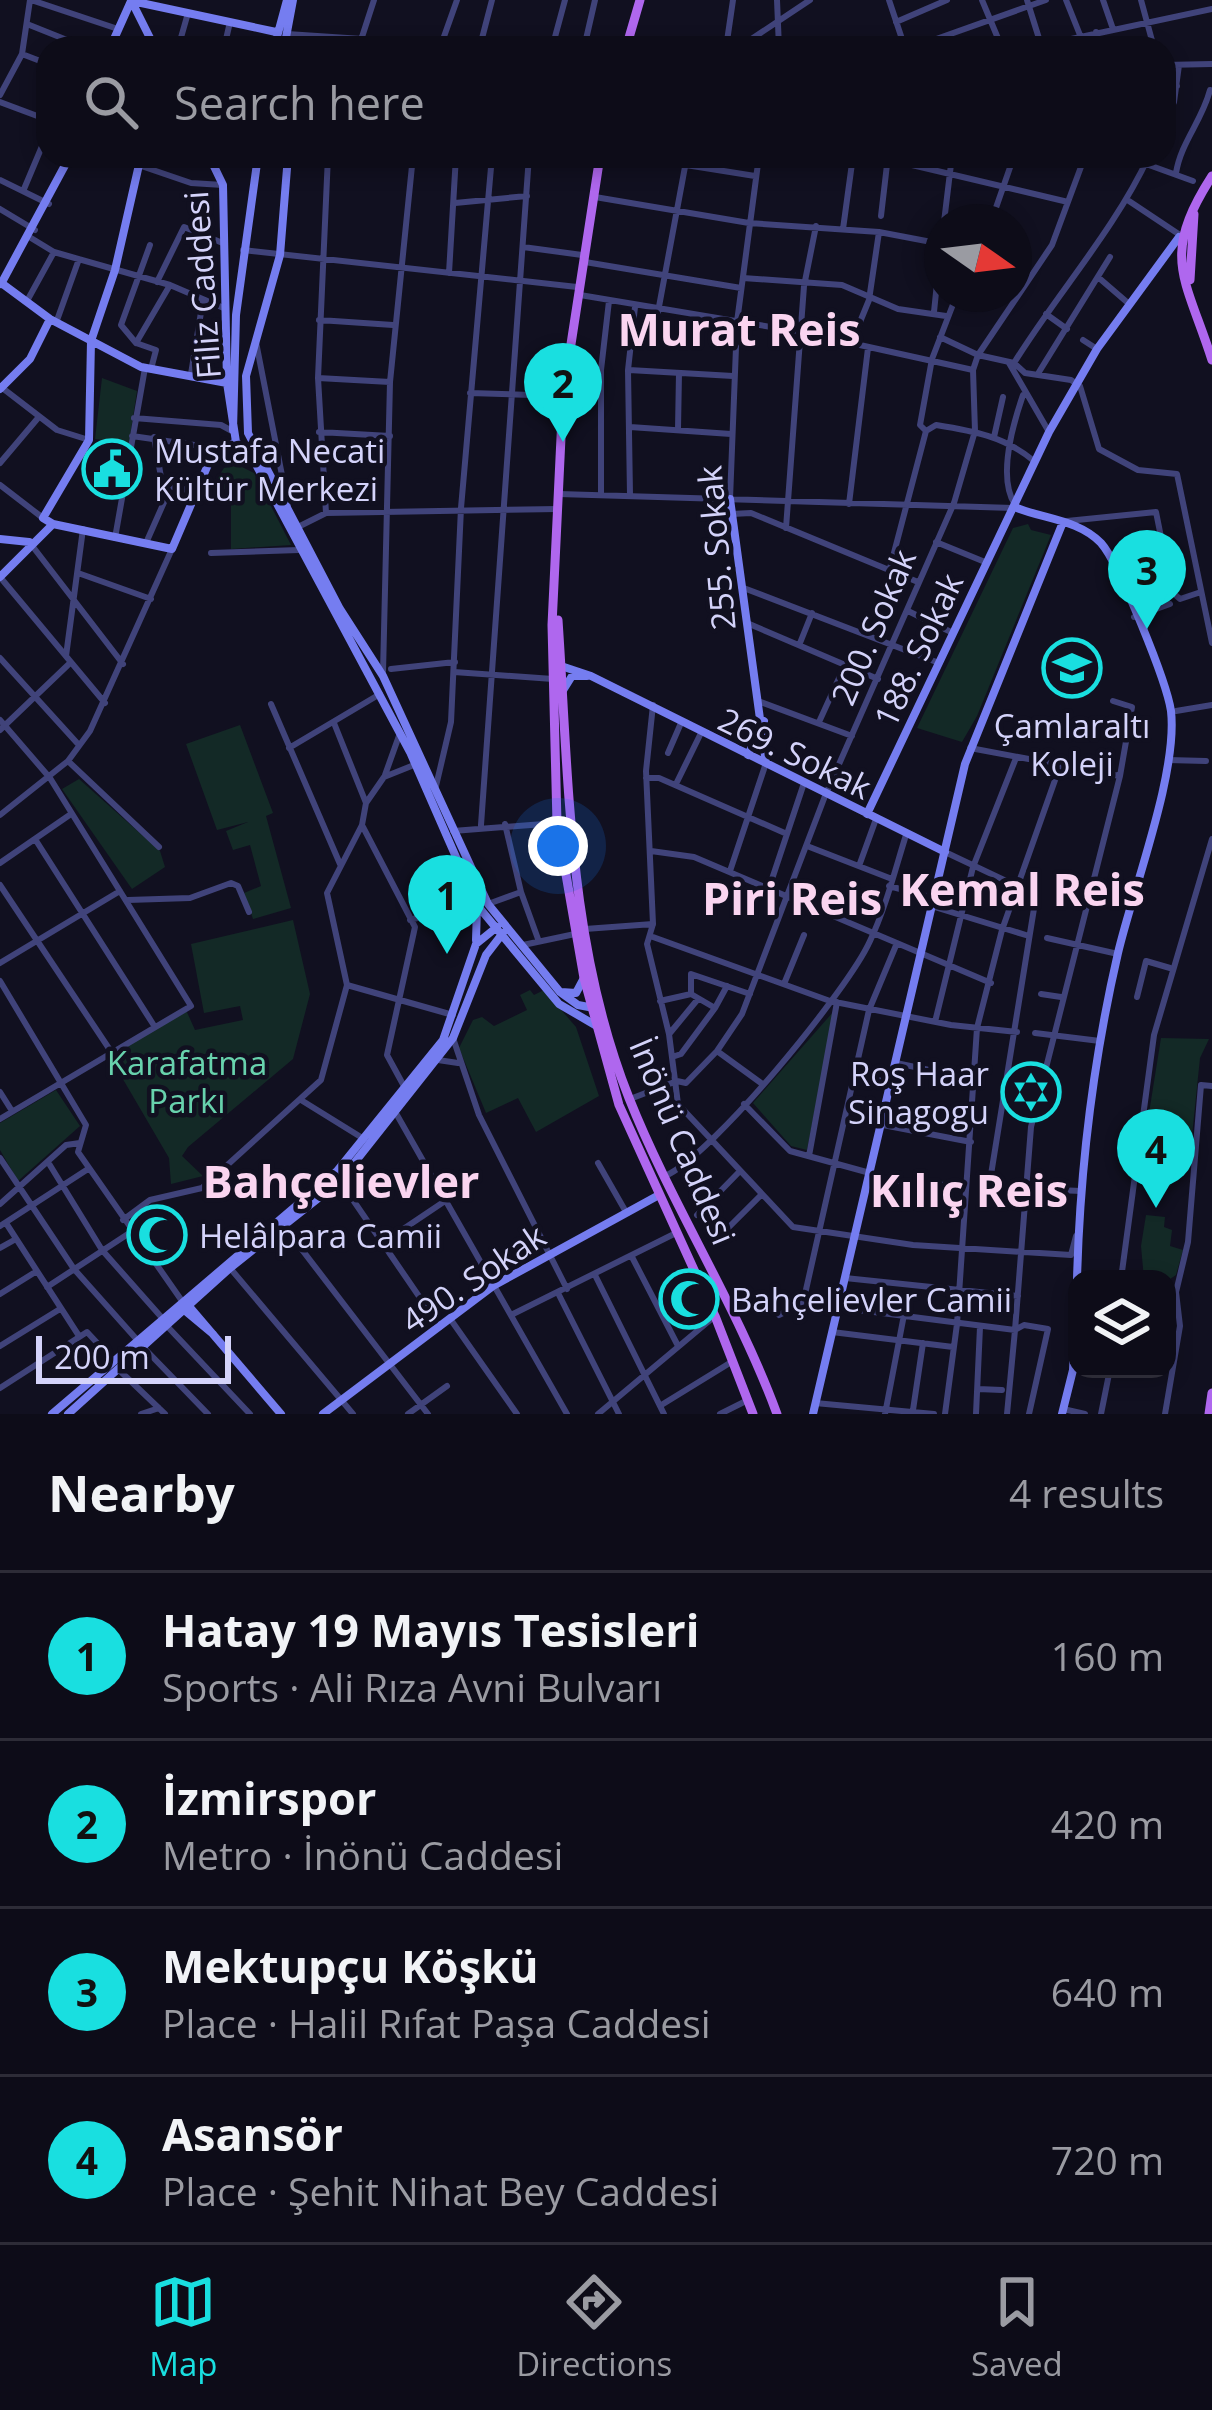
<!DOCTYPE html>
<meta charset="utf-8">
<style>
:root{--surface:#0d0c18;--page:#1b1a25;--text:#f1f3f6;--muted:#9a9ba2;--line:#2d2c37;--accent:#19dfe0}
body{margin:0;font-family:"Open Sans",sans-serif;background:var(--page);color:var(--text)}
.controls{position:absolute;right:36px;bottom:36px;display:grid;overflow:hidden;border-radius:24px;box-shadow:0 6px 18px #0003}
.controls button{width:108px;height:108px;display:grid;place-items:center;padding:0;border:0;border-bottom:3px solid var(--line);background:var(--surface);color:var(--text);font:60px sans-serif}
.compass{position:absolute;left:924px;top:204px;width:108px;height:108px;border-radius:50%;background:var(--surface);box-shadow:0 6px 18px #0003;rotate:104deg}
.scale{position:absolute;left:36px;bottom:30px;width:195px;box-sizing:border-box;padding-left:12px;border:6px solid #d4d3fa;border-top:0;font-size:33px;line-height:42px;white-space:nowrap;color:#d4d3fa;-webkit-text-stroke:9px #111020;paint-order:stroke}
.you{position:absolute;left:558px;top:846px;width:42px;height:42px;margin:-30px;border:9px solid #fff;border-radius:50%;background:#1a73e8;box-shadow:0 0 0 18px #1a73e833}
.badge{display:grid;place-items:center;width:78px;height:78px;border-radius:50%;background:var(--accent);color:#111;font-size:39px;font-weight:700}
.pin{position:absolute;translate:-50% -99px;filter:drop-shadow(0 3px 6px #0008)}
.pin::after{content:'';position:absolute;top:63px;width:42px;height:36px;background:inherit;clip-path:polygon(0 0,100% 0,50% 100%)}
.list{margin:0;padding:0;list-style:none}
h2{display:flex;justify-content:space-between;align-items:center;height:156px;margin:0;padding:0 48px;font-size:51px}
h2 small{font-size:39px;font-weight:400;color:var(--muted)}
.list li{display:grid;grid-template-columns:78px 1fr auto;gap:36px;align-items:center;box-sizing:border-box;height:168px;padding:0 48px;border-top:3px solid var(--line)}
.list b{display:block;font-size:45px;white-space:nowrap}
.list p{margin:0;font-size:39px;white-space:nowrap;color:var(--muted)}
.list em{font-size:39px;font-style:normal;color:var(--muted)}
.icon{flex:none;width:66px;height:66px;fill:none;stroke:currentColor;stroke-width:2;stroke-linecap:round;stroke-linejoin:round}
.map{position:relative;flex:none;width:1212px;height:1414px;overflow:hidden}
.search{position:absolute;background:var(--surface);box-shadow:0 6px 18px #0003;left:36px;right:36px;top:36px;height:132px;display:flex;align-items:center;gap:30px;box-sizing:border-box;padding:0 42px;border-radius:36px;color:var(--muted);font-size:45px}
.sheet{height:828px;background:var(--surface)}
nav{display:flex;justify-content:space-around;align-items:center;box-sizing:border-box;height:168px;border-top:3px solid var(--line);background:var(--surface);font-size:33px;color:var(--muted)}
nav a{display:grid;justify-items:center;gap:6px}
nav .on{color:var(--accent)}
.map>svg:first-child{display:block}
</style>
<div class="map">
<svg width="1212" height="1414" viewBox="0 0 1212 1414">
<rect width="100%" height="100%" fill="#111020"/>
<path fill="#132926" d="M102 378 137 391 129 443 95 439Z
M236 464 254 473 291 545 231 549V491L212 486 224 468Z
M1028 524 1031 530 1051 535 977 716 962 742 917 728 1013 528Z
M240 725 273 813 266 816 291 908 253 919 244 893 261 886 250 845 233 850 226 831 248 822 217 830 186 744Z
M79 779 160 851 165 867 132 889 62 789Z
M293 920 310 994 293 1059 188 1147 182 1156 203 1176 171 1184 169 1158 110 1057 186 1010 195 1030 243 1020 240 1006 204 1013 191 944Z
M530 990 534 995 544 990 576 1027 599 1096 536 1132 518 1098 486 1113 459 1048 473 1020 482 1017 494 1026 527 1010 520 995Z
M834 1011 807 1150 791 1146 753 1103Z
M1161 1038 1209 1039 1200 1058 1190 1155 1174 1154 1171 1186 1138 1182Z
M56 1090 80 1126 18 1181 0 1150V1123Z
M1146 1215 1165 1217 1164 1227 1172 1230 1170 1246 1183 1250 1176 1275 1167 1281 1144 1279 1141 1246Z"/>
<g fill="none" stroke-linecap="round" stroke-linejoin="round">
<path stroke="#40437a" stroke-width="6" d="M31 0 118 29
M777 0 779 48
M889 0 905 48
M982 0 1002 48
M1027 0 1042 48
M1066 0 1080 35
M1103 0 1113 29
M1141 0 1154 48
M896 22 947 0
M27 24 87 48
M1096 32V48
M287 34 498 48
M361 40 374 0
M441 45 457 0
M480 46 492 0
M178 48 188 13
M224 48 230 22
M552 48 565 0
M584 48 595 0
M726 48 733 0
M738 48 810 0
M911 48 1046 0
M1029 48 1212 9
M22 54 48 64
M1164 65 1212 64
M1164 86H1177
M0 95 22 54 30 0
M0 102 48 120
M1164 124 1174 102 1179 65
M112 156 191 183 223 185
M874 156 1068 202
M1124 156 1193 181
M686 165 755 176
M1176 173C1181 142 1202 121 1210 90
M0 180 49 204
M24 189 48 132
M595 197 749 223 879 232 942 244
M1129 201 1180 235
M455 203 527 196
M0 209 35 230
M881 216 888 156
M944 222 952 156
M991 222 1014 156
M843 229 853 156
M31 238 54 252 170 285 226 309
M523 247 582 255
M243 250 577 287
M585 262 741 288
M449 273 456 156
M743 278 842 285 898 309 946 316
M1099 278 1128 303
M157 282 184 227 225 244
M580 295 801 332 973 370
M27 301 54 252
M658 312 687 156
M934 312 941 244
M1046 314 1067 329
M319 320 393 325
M56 323 79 259
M940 337 978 355 1014 363 1025 373 1071 380 1080 386 1099 449 1138 470 1177 474 1212 643
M1083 340 1097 349
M256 342 288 506
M136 343 121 325 150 245
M851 344 869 300 879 232
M1009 363 1049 432
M1014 363C1058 292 1114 231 1149 156
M151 369 156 350 136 343 170 285
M629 370 733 376
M1039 372 1110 257
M191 374 203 300
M318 378 390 382
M1 387 57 430 89 440
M470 393 563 396
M134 418 221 425 232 431
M630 427 731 434
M678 429 679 373
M926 431 936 425C973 431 1004 436 1034 461
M319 432 390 436
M132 436 215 448
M994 437 1003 397
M0 463 38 418
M0 485 43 518
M162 485 193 491
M559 494 1013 508
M601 495V370L609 301
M630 495 628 370 635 307
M730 499 737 322 759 156
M849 504 868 348
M1015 505C997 477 1013 424 1023 395
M326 513 318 378 328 156
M732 514 751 513 918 582
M1067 521 1156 512 1172 592 1180 599 1201 592
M298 527 326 513 558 509
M786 528 804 286 816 226
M115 538 145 368
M936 542 985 562
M30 543 123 664
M146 543 165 500 154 437
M211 553 299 550
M890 568 926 431 920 425 932 359 957 294
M78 573 151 599
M0 577 105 703
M741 587 939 663
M908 611 953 633
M1134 617 1170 604
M747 623 878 679
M800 643 812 613
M66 656 83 529
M0 658 78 744
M391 669 455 662
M454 672 553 679
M383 673 390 382 413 156
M758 701 852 736
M271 704 340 864
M653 705 646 771 653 924 647 944 669 1034 678 1104 793 1227 913 1245 1071 1255 1076 1236
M1176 711 1212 705
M0 720 50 778 191 1006 0 1119
M819 722 845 665
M334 723 366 803
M0 730 70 663
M289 748 380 694
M970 748 1120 776
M668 753 681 723
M1168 760 1206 761
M68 761 159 847
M385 775 400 733
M646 778H659L787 834
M676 784 701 733
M436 786 451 722 461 508 492 156
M0 815 68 761 90 731 172 549
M481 825 529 156
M363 827 415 927 387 1055 405 1088
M453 831 557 823
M35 839 153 1024
M807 846 892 879
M651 851 694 857 991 983
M945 852 1017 886
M0 863 71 814
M859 866 876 819
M730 871 766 763
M0 885 110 1050
M889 886 930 897
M769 888 803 786
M1037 890 989 1187 1081 1191
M521 892 538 939
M128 900 190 898 231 883 238 886 249 912
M488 904 521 892 505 824
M928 905 1029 936
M410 920 475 902
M585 929 653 924
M653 937 830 1001 951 1025 1017 1032
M1047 938 1118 954
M897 943 869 1010 803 1303 1015 1330 1031 1127 1120 776 1132 707 1113 701
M523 945 575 934
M0 963 120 891
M0 981 86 1125 78 1152 182 1301
M784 984 804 935
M347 985 453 1015
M691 992V974L750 994
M1041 994 1061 997
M1137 997 1146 961 1170 968
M660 1001 691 994 715 1008 681 1054 672 1057
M715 1008 727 986
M935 1022 973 867 1016 758
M670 1033 698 999
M1035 1033 1100 1041
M453 1038 479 1115 567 1289
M717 1051 761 1083
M438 1060 458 1063
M896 1063 977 1080
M855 1075 891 1083
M0 1092 12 1111
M630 1099 677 1081 686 1083 717 1051 742 1014 825 796 954 503 975 431 973 370 978 355 1052 245 1085 156
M301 1100 364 1139
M744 1104 790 1151 870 1173
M397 1115 567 1414
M883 1125 971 1142
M809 1156 837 1002
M0 1158 74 1269 139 1342
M48 1162 102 1250 163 1319
M598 1163 626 1212
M665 1176C712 1156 848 990 870 941 886 907 895 870 906 835
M869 1178 966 1187
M340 1181 440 1327
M0 1204 66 1145 80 1143
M697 1215 740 1171
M123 1220 150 1200 202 1188 321 1080 347 985 327 893 362 825 366 803 384 777 414 765
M6 1223 79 1336
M283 1225 428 1414
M0 1226 88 1169
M384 1242 445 1201
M713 1243 762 1194
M0 1248 16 1239
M632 1257 677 1344
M230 1268 353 1414
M595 1275 664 1414
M845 1278 1018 1296
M1121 1279 1154 1035 1212 839
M47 1287 131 1232
M558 1293 619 1414
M0 1294 37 1271
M511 1315 676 1233
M779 1315 803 1303
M451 1320 517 1414
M166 1325 250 1414
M832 1332 953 1347
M0 1346 60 1309
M143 1347 208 1414
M118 1369 165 1414
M0 1388 87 1332 114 1361
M978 1389 1002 1390
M815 1403 934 1414
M663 1404 733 1361
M1063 1409 1085 1414
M913 1410 923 1343
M141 1414 159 1408
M408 1414 447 1386
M598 1414 715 1316
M720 1414 748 1400
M885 1414 903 1320
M945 1414 957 1324 977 1028 1002 930 1060 766
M976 1414 980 1327
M1007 1414 1015 1330 1024 1325 1048 1329 1029 1414
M1101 1414 1110 1369
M1165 1414 1180 1326 1176 1292 1188 1242 1201 1085 1212 1086"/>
<path stroke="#757df0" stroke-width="8" d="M132 1 276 32
M132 2 155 48
M110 48 131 1
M274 48 287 0
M284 48 293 0
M209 156 223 185 227 383
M288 156 280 255 246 376 248 433 340 609 383 676 488 904 560 992 578 1005 594 1008
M0 282 50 319 141 367 227 383 236 442
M1 284 70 156
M0 389 30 359 50 319
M233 430 236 315 258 156
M236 442 252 457 410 752 477 905 559 1004 595 1025
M730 499 766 763
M1017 508C1045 519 1079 520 1101 543 1119 563 1167 683 1171 711 1178 773 1133 889 1118 953 1093 1061 1080 1168 1077 1279
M53 524 43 518 89 440 91 341 115 270 141 156
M53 524 172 549 210 460 235 442
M0 539 29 542
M0 577 53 524
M558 665 591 676 945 852
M562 692 572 676H587
M748 755 764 721
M867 814 1049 432 1097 349 1179 237
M476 940 477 907
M561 992 576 993 584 978
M188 1305 281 1414
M183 1309 213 1334
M52 1414 337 1171 443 1040 476 944 497 927
M68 1414 230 1268 340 1181 453 1038 486 955 503 933
M323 1414 493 1286 659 1195
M813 1414 965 764 1063 522
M1062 1414 1073 1370 1077 1286"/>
<path stroke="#af67ee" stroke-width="9" d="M626 48 640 0
M600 156 563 396 552 625 557 823 584 978 619 1105 715 1316 753 1414
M1212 176C1160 257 1185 276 1212 360
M1190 280 1194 214
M558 620C569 781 568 945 629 1098 672 1206 737 1305 777 1414
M1209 1414 1212 1393"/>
</g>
<defs>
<symbol id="civic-ring" viewBox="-11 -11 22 22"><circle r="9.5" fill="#111020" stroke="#19dfe0" stroke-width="1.5"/><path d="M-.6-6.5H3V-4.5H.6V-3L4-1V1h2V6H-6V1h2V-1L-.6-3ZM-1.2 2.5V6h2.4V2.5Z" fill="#19dfe0"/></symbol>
<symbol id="school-ring" viewBox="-11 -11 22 22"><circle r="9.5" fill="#111020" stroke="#19dfe0" stroke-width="1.5"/><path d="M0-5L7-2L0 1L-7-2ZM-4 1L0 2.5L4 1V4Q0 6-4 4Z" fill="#19dfe0"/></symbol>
<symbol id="synagogue-ring" viewBox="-11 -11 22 22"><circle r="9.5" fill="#111020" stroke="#19dfe0" stroke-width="1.5"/><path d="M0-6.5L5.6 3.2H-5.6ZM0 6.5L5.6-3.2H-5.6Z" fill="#19dfe0"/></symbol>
<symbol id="mosque-ring" viewBox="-11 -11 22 22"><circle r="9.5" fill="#111020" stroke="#19dfe0" stroke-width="1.5"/><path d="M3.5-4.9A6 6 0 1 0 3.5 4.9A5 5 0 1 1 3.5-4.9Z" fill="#19dfe0"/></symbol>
</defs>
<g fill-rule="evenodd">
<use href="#civic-ring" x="79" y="436" width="66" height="66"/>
<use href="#school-ring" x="1039" y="635" width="66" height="66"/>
<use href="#synagogue-ring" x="998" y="1059" width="66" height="66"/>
<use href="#mosque-ring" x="124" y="1202" width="66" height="66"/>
<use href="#mosque-ring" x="656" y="1266" width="66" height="66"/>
</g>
<g text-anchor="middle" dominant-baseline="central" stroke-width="9" stroke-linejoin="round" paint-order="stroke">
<g font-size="33" fill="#d4d3fa" stroke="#111020">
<text transform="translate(202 285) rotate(-94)">Filiz Caddesi</text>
<text transform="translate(716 548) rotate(-95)">255. Sokak</text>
<text transform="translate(873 627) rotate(-67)">200. Sokak</text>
<text transform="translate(918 650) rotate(-65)">188. Sokak</text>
<text transform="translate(795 753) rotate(26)">269. Sokak</text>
<text transform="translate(683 1141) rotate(67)">İnönü Caddesi</text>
<text transform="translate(473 1278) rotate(-34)">490. Sokak</text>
</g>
<g font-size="33" fill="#d4d3fa" stroke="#111020" text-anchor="start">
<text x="154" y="450">Mustafa Necati<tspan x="154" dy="38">Kültür Merkezi</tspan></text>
<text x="1072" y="725" text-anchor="middle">Çamlaraltı<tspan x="1072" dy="38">Koleji</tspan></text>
<text x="989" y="1073" text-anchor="end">Roş Haar<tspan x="989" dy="38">Sinagogu</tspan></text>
<text x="199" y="1235">Helâlpara Camii</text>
<text x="731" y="1299">Bahçelievler Camii</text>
</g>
<g font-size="33" fill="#68d2ad" stroke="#111020">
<text x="187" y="1062">Karafatma<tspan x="187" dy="38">Parkı</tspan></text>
</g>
<g font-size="45" font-weight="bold" fill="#fad5f0" stroke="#111020">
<text x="739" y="328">Murat Reis</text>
<text x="1022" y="888">Kemal Reis</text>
<text x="792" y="897">Piri Reis</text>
<text x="341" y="1180">Bahçelievler</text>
<text x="969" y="1189">Kılıç Reis</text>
</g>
</g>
</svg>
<div class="controls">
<button><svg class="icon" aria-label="layers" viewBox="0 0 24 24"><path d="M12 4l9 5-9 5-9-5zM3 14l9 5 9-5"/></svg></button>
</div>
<svg class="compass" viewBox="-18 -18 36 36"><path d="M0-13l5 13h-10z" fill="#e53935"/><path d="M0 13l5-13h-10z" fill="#9a9ba2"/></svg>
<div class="scale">200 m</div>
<div class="you"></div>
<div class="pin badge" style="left:447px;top:954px">1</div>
<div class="pin badge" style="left:563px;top:442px">2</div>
<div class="pin badge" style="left:1147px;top:629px">3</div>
<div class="pin badge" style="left:1156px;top:1208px">4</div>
<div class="search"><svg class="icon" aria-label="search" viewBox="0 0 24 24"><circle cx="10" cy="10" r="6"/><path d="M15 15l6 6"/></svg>Search here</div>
</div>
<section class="sheet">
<h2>Nearby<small>4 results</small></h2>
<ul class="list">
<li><span class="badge">1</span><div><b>Hatay 19 Mayıs Tesisleri</b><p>Sports · Ali Rıza Avni Bulvarı</p></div><em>160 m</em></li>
<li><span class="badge">2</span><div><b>İzmirspor</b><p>Metro · İnönü Caddesi</p></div><em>420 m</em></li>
<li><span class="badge">3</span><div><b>Mektupçu Köşkü</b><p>Place · Halil Rıfat Paşa Caddesi</p></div><em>640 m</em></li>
<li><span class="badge">4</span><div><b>Asansör</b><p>Place · Şehit Nihat Bey Caddesi</p></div><em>720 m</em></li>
</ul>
</section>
<nav>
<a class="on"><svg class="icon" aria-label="map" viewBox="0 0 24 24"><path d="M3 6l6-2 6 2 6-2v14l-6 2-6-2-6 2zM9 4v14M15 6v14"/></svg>Map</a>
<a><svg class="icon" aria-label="directions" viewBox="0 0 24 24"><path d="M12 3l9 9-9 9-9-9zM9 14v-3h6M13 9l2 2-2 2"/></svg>Directions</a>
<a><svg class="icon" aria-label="saved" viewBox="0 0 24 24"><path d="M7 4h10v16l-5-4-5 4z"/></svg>Saved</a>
</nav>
